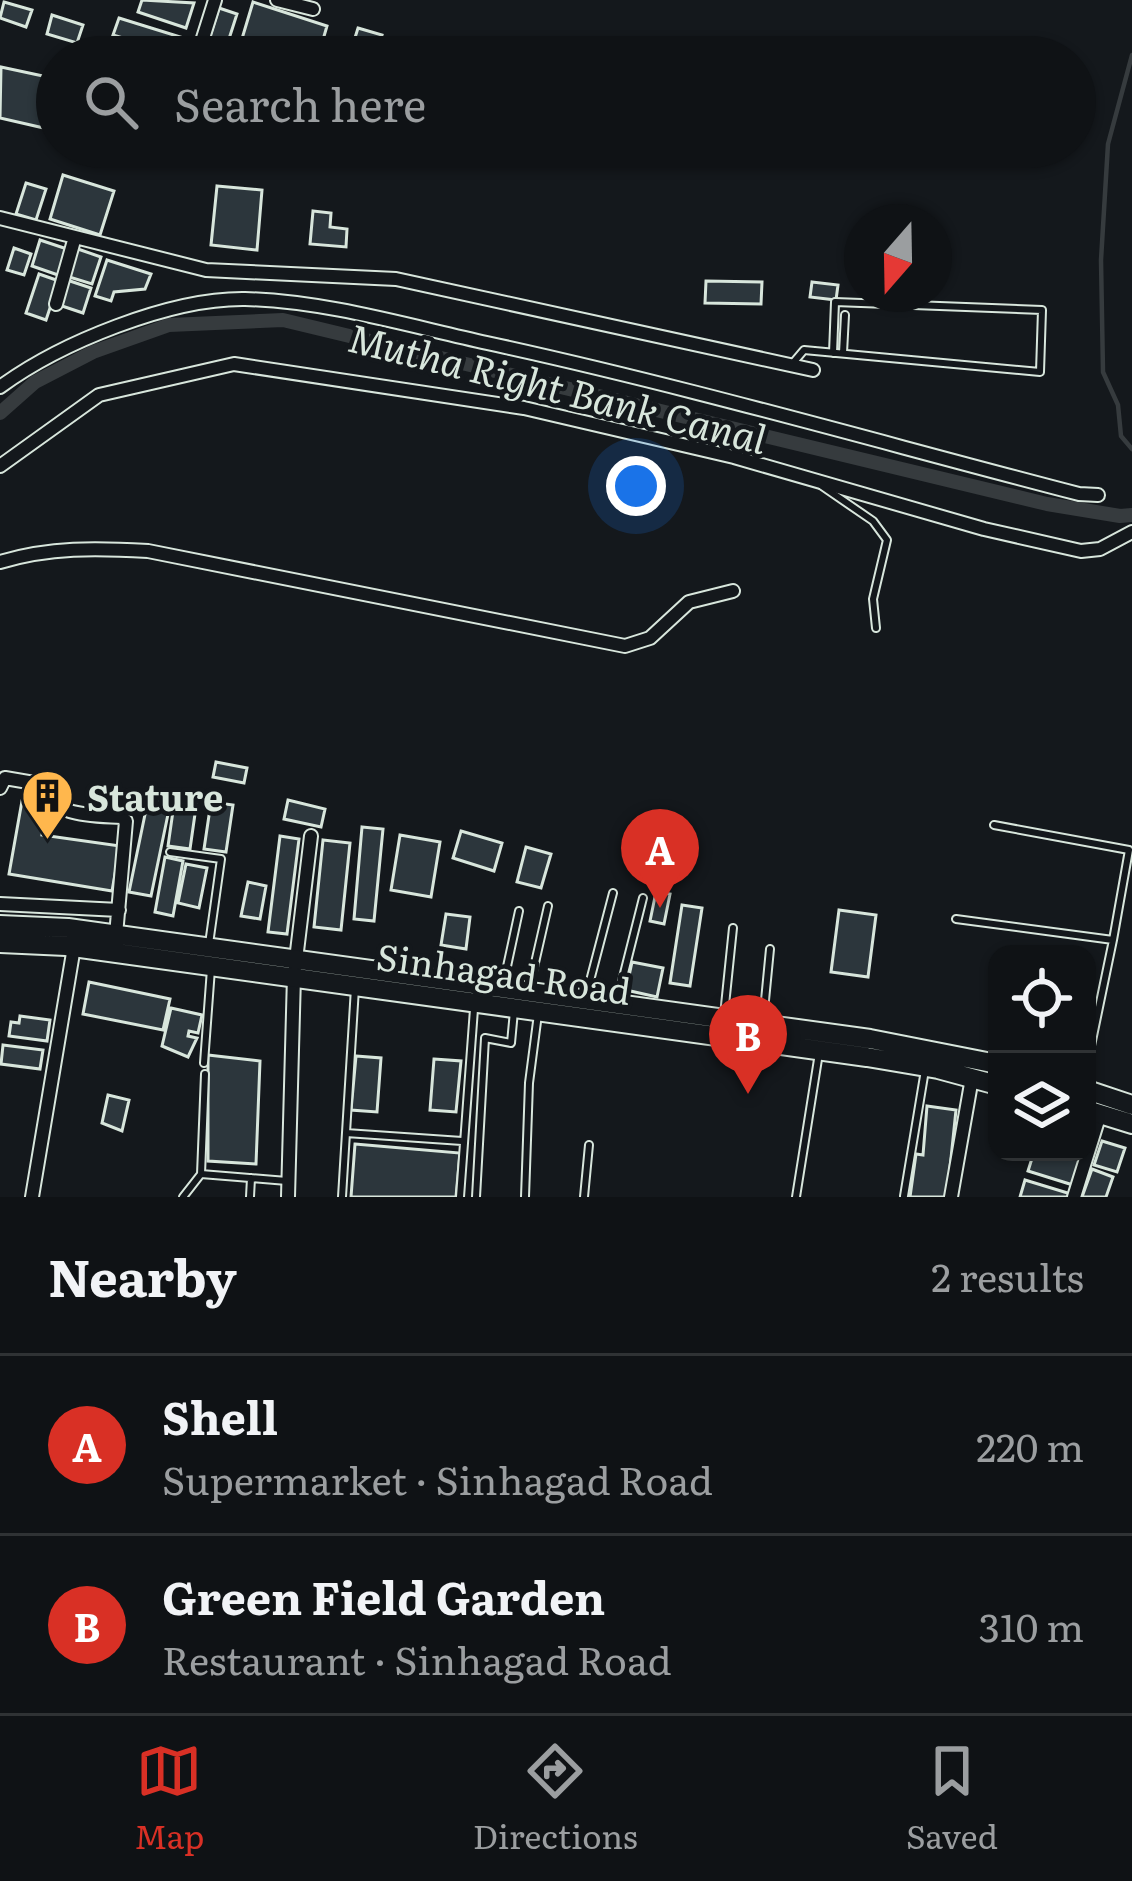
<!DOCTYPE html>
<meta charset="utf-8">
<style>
:root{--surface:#0f1215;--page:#181b1e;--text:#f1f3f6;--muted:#9b9ea0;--line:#2f3234;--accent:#d93025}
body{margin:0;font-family:Literata,serif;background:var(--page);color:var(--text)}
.controls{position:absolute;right:36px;bottom:36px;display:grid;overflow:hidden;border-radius:24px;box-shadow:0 3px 9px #0004}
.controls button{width:108px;height:108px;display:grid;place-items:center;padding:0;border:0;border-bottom:3px solid var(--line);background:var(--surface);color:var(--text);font:60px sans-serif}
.compass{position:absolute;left:844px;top:204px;width:108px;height:108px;border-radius:50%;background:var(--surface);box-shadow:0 3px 9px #0004;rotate:200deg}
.you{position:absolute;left:636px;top:486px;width:42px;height:42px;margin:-30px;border:9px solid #fff;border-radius:50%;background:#1a73e8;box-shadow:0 0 0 18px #1a73e833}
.badge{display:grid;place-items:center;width:78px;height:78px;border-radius:50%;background:var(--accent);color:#fff;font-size:39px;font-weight:700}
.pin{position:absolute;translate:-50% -99px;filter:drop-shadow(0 3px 6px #0008)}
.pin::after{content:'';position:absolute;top:63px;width:42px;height:36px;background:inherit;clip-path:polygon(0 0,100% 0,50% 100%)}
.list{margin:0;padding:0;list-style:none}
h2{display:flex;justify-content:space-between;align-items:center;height:156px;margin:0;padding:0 48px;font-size:51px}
h2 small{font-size:39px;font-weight:400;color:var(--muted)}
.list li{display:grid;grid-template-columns:78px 1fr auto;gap:36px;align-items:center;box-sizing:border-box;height:180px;padding:0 48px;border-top:3px solid var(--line)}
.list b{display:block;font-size:45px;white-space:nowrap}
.list p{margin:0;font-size:39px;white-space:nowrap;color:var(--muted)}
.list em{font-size:39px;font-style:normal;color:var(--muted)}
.icon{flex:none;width:66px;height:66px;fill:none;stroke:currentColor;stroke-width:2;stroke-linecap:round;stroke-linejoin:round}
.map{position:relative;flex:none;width:1132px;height:1197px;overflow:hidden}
.search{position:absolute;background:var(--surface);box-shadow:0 3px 9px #0004;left:36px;right:36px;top:36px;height:132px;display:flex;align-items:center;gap:30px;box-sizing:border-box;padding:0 42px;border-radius:66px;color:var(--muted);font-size:45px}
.sheet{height:516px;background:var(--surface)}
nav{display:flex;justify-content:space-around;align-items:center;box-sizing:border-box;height:168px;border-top:3px solid var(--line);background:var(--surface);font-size:33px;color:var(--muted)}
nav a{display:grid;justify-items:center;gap:6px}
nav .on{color:var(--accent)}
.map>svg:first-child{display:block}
</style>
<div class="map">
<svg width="1132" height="1197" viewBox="0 0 1132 1197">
<rect width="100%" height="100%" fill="#14181c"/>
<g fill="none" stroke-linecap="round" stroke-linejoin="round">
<path stroke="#363b3e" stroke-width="4.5" d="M1132 55 1108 144 1101 260 1103 372 1118 405 1121 436 1132 449"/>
<path stroke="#363b3e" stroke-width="14" d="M0 413 35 382 93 352 169 325 283 320 1047 504 1120 516 1132 515"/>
</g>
<path fill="#2c363c" stroke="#d8e6dc" stroke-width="3" d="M142 0 194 3 186 28 138 12Z
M4 2 32 10 26 27 0 18Z
M253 2 327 26 318 57H289L241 42Z
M219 8 237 14 227 45 209 39Z
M52 15 83 25 77 43 47 34Z
M119 18 190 40 185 57 113 35Z
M358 28 382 35 375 57H349Z
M1 67 57 79V131L0 118Z
M63 175 114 191 100 235 50 219Z
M26 183 46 189 36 220 16 214Z
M217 186 262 190 257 250 211 245Z
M313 211 331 213 330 227 347 229 346 247 310 244Z
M40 240 67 249 58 275 32 266Z
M14 248 31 254 24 275 7 270Z
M75 248 101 257 92 284 66 276Z
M107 260 151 274 145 289 114 292 111 301 95 296Z
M39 274 59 281 46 320 26 313Z
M67 280 91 288 83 313 59 305Z
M706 281 762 282 761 304 705 303Z
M812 282 838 285 836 300 810 297Z
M216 762 247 768 244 783 213 777Z
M149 795 171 800 151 896 129 892Z
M175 797 197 800 190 849 168 846Z
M288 800 325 809 321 827 284 819Z
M22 801 47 805 42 835 120 846 112 891 9 874Z
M211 802 233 805 226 852 204 849Z
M362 827 383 829 374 921 354 919Z
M461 831 502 843 494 871 453 858Z
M400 835 440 842 431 897 391 890Z
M280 836 299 839 287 934 268 932Z
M323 840 350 843 341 930 314 927Z
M526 847 551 854 541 888 517 882Z
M165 857 183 861 173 916 155 912Z
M186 864 207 868 199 908 178 903Z
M248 882 266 886 260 919 241 916Z
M656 892 670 894 664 924 650 921Z
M682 905 702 908 690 986 670 983Z
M839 910 876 915 868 977 831 972Z
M446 914 470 917 466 949 441 945Z
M632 962 663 968 657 997 626 990Z
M89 982 170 999 163 1030 83 1014Z
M171 1008 202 1015 198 1033 189 1031 188 1036 197 1038 188 1057 162 1046Z
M20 1016 50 1020 47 1041 9 1036 11 1022 19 1023Z
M3 1045 43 1050 40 1069 1 1064Z
M208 1055 260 1061 256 1164 208 1161Z
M356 1056 381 1058 377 1112 351 1110Z
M434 1059 461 1061 456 1112 430 1110Z
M108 1095 129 1100 122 1131 102 1123Z
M927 1106 956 1110 947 1197H910L916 1154 923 1155Z
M1102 1141 1125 1148 1117 1172 1094 1165Z
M355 1144 460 1153 456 1197H351Z
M1034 1152H1083L1073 1185 1028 1171Z
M1092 1169 1113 1177 1106 1197H1082Z
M1025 1180 1071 1194 1070 1197H1020Z"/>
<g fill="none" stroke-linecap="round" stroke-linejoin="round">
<defs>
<path id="lane" d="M843 353 845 315
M793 363 804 350 1040 372 1042 310 835 302 833 353
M822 486 873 521 887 540 873 599 876 628
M994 825 1129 850 1113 940
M170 852 221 859 209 944
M956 919 1113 940 1087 1065
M503 985 519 911
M529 989 548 906
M586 996 613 893
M617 1001 643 898
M724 1015 733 928
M763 1021 770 949
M204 1063 211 969
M346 1133 462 1141
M201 1174 287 1181
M904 1196 925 1070
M183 1197 201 1174 205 1074
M250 1197 251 1178
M342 1197 355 988
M460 1197 474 1009
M476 1197 485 1038 511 1043 514 1011
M525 1197 529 1083 538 1014
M584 1197 589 1145
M796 1197 819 1053"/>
<path id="street" d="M277 0 313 9
M197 57 215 0
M0 218 206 270 396 279 813 370
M56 304 75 237
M0 387C60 343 170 298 245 299 326 301 409 326 487 343 686 386 882 443 1079 494L1098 495
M0 466 99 395 234 364 524 408 734 457 984 529 1081 551 1100 549 1132 532
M0 562C50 547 96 548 148 551L625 646 650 638 689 602 733 591
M0 788 5 778 40 784C54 817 88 815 121 817L126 821 116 935
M0 904 119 910
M32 1197 74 947
M288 1197 294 976 311 836
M951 1197 972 1078
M1074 1197 1100 1114"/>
<path id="primary" d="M0 925 68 928 870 1039 997 1064
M0 943 66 946 867 1057 938 1069 997 1085
M1087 1090 1132 1105
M1087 1110 1132 1124"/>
</defs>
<use href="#lane" stroke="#d8e6dc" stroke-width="10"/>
<use href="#street" stroke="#d8e6dc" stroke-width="16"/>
<use href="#primary" stroke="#d8e6dc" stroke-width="22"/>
<use href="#lane" stroke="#14181c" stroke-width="6"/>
<use href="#street" stroke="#14181c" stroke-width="12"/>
<use href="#primary" stroke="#14181c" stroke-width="18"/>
</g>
<defs>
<symbol id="building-pin" viewBox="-11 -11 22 30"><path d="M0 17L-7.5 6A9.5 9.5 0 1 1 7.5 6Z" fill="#ffb74d" stroke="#14181c"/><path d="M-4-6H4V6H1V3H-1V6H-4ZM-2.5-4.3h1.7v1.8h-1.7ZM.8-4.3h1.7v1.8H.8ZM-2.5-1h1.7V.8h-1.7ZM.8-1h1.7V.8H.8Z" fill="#111"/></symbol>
</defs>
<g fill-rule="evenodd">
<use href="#building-pin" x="18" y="766" width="59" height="81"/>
</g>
<g text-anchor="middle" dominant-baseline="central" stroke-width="9" stroke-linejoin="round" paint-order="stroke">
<g font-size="36" font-weight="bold" fill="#d8e6dc" stroke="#14181c" text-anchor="start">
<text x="87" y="795">Stature</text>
</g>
<g font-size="36" fill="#d8e6dc" stroke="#14181c">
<text transform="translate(504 972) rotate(8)">Sinhagad Road</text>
</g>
<g font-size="39" font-style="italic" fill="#d8e6dc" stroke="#14181c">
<text transform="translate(558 386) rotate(14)">Mutha Right Bank Canal</text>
</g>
</g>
</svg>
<div class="controls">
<button><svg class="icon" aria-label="locate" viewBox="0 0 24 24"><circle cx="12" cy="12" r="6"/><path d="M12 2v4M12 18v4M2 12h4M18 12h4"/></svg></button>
<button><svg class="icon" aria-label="layers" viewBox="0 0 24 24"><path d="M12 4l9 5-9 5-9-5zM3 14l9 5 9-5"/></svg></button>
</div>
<svg class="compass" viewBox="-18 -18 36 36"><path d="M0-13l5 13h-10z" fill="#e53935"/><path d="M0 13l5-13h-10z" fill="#9b9ea0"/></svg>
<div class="you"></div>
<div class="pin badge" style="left:660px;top:908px">A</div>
<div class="pin badge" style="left:748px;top:1094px">B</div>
<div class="search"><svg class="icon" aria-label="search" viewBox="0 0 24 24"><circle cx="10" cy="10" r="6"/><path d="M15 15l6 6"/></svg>Search here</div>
</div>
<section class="sheet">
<h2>Nearby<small>2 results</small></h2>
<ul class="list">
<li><span class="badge">A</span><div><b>Shell</b><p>Supermarket · Sinhagad Road</p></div><em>220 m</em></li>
<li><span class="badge">B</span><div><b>Green Field Garden</b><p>Restaurant · Sinhagad Road</p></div><em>310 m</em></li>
</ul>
</section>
<nav>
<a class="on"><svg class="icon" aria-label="map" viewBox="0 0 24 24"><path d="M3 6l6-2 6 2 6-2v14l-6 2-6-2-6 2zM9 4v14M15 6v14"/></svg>Map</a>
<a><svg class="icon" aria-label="directions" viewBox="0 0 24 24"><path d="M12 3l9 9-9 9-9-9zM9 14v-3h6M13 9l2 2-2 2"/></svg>Directions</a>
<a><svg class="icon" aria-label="saved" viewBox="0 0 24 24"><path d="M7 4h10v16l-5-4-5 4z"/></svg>Saved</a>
</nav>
